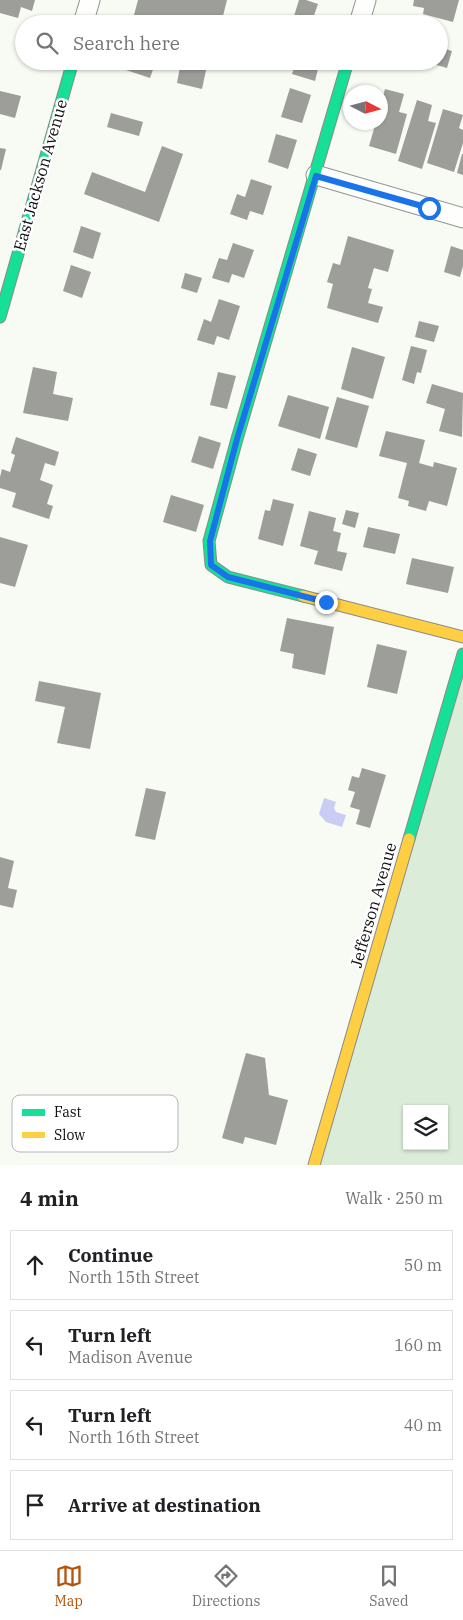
<!DOCTYPE html>
<meta charset="utf-8">
<style>
:root{--surface:#fff;--page:#f2f2f2;--text:#202124;--muted:#757577;--line:#e0e0e0;--accent:#b45309}
body{margin:0;font-family:"IBM Plex Serif",serif;background:var(--page);color:var(--text)}
.controls{position:absolute;right:15px;bottom:15px;display:grid;overflow:hidden;border-radius:0px;box-shadow:0 1px 4px #0004}
.controls button{width:45px;height:45px;display:grid;place-items:center;padding:0;border:0;border-bottom:1px solid var(--line);background:var(--surface);color:var(--text);font:25px sans-serif}
.compass{position:absolute;left:343px;top:85px;width:45px;height:45px;border-radius:50%;background:var(--surface);box-shadow:0 1px 4px #0004;rotate:96deg}
.stop{position:absolute;width:15px;height:15px;margin:-11px;border:4px solid #1a73e8;border-radius:50%;background:#fff}
.stop.end{background:#1a73e8;border-color:#fff;box-shadow:0 1px 5px #0008}
.list{margin:0;padding:0;list-style:none}
h2{display:flex;justify-content:space-between;align-items:center;height:65px;margin:0;padding:0 20px;font-size:21px}
h2 small{font-size:16px;font-weight:400;color:var(--muted)}
.list li{display:grid;grid-template-columns:32px 1fr auto;gap:15px;align-items:center;box-sizing:border-box;height:70px;margin:0 10px 10px;padding:0 10px;border:1px solid var(--line);border-radius:0px}
.list b{display:block;font-size:19px;white-space:nowrap}
.list p{margin:0;font-size:16px;white-space:nowrap;color:var(--muted)}
.list em{font-size:16px;font-style:normal;color:var(--muted)}
.icon{flex:none;width:28px;height:28px;fill:none;stroke:currentColor;stroke-width:2;stroke-linecap:round;stroke-linejoin:round}
.map{position:relative;flex:none;width:463px;height:1165px;overflow:hidden}
.search{position:absolute;background:var(--surface);box-shadow:0 1px 4px #0004;left:15px;right:15px;top:15px;height:55px;display:flex;align-items:center;gap:12px;box-sizing:border-box;padding:0 18px;border-radius:28px;color:var(--muted);font-size:19px}
.sheet{height:385px;background:var(--surface)}
nav{display:flex;justify-content:space-around;align-items:center;box-sizing:border-box;height:70px;border-top:1px solid var(--line);background:var(--surface);font-size:14px;color:var(--muted)}
nav a{display:grid;justify-items:center;gap:2px}
nav .on{color:var(--accent)}
.map>svg:first-child{display:block}
</style>
<div class="map">
<svg width="463" height="1165" viewBox="0 0 463 1165">
<rect width="100%" height="100%" fill="#f8faf4"/>
<path fill="#dbecd8" fill-rule="evenodd" d="M463 654V1165H314ZM407 1109H444V1146H407Z"/>
<path fill="#caccf4" d="M324 798 336 802 334 808 336 812 346 815 342 827 326 822 319 814Z"/>
<path fill="#9d9e99" d="M0 0H35L32 11 21 7 18 18 0 13Z
M138 0H227L221 24H171L134 15Z
M299 0H306L318 4 312 21 294 16Z
M414 0H459L453 22 423 14 424 8 413 6Z
M439 47 452 51 447 68 426 62 439 61Z
M112 61H156L150 78 111 65Z
M181 61H208L202 89 177 83Z
M258 61H320L315 81 292 74 294 68 276 63 274 66Z
M290 88 311 95 302 123 281 117Z
M385 89 404 94 399 112 407 114 396 154 369 146 376 122H380V106Z
M0 91 21 96 15 118 0 114Z
M417 100 432 105 428 121 436 123 422 169 398 161Z
M443 109 463 115 459 128 463 130V143L454 172 427 163Z
M111 113 143 122 139 136 107 127Z
M276 134 297 140 288 169 268 162Z
M162 146 183 154 159 222 84 194 92 172 145 192Z
M0 148 6 149 1 170H0Z
M462 154H463V175L457 173Z
M251 179 272 186 263 215 250 211 247 220 230 214 237 194 245 197Z
M81 226 101 233 93 259 73 252Z
M348 236 394 250 388 272 374 268 368 288 372 289 368 303 383 307 378 323 327 308 333 284 327 282 333 263 340 265Z
M233 243 254 250 244 278 232 274 229 283 212 278 219 258 227 260Z
M451 246 463 250V266L460 277 444 272Z
M71 265 91 272 82 298 63 291Z
M185 273 202 278 197 293 181 288Z
M219 299 240 306 229 340 217 336 214 345 197 340 204 319 211 322Z
M419 321 439 326 434 342 415 337Z
M411 346 427 350 421 373 417 372 414 384 402 380Z
M352 347 385 357 373 399 341 389Z
M33 367 57 372 53 394 73 398 68 421 23 413Z
M218 372 236 376 227 409 210 405Z
M432 384 463 393 462 437 439 431 445 409 426 403Z
M288 395 329 407 320 439 278 426Z
M337 397 369 406 357 448 325 439Z
M386 431 425 440 419 463 433 467 434 462 457 468 447 506 429 501 426 511 408 506 409 501 398 498 407 463 379 456Z
M199 436 221 443 213 469 191 462Z
M16 437 59 452 55 466 45 463 40 480 53 485 47 504 53 506 49 519 12 507 16 493 0 488V477L2 469 10 472 15 455 11 453Z
M298 448 317 454 310 476 291 470Z
M171 495 204 505 196 532 163 522Z
M273 499 294 504 283 546 258 539 265 510 270 511Z
M346 510 359 513 355 528 342 524Z
M309 511 336 518 333 531 341 533 337 551 347 553 342 571 314 564 318 551 300 546Z
M368 527 400 534 395 554 363 547Z
M0 537 28 545 15 587 0 583Z
M412 558 454 567 448 593 406 584Z
M287 618 334 627 325 675 292 668 294 654 280 651Z
M377 644 407 651 397 694 367 687Z
M39 681 101 693 90 749 57 743 65 707 35 701Z
M362 768 386 775 370 828 356 824 360 810 350 807 355 792 348 790 352 776 359 778Z
M146 788 166 792 155 840 135 836Z
M0 857 14 861 8 888 17 890 13 908 0 905Z
M246 1053 265 1058 269 1095 288 1100 276 1145 245 1137 243 1144 222 1138Z"/>
<g fill="none" stroke-linecap="round" stroke-linejoin="round">
<defs>
<path id="street" d="M83 24 90 0
M359 24 366 0
M316 175 463 218"/>
<path id="fast" d="M0 317 73 61
M303 596 228 577 211 565 209 541 237 439 348 61
M409 839 463 654"/>
<path id="slow" d="M303 596 463 637
M314 1165 409 839"/>
</defs>
<use href="#street" stroke="#939492" stroke-width="21"/>
<use href="#fast" stroke="#8a8b88" stroke-width="13"/>
<use href="#slow" stroke="#8a8b88" stroke-width="13"/>
<use href="#street" stroke="#fefefd" stroke-width="19"/>
<use href="#fast" stroke="#16e098" stroke-width="11"/>
<use href="#slow" stroke="#ffcf43" stroke-width="11"/>
</g>
<g fill="none" stroke-linecap="round" stroke-linejoin="round">
<path stroke="#1a73e8" stroke-width="6" d="M326 602 228 577 211 565 210 541 237 439 316 176 429 208"/>
</g>
<g text-anchor="middle" dominant-baseline="central" stroke-width="5" stroke-linejoin="round" paint-order="stroke">
<g font-size="16" fill="#0e0e0e" stroke="#fff">
<text transform="translate(40 175) rotate(-74)">East Jackson Avenue</text>
<text transform="translate(373 905) rotate(-74)">Jefferson Avenue</text>
</g>
</g>
<rect x="12" y="1095" width="166" height="57" rx="8" fill="#fff" stroke="#b7b7b7" stroke-width="1"/>
<rect x="22" y="1109" width="23" height="7" fill="#16e098"/>
<rect x="22" y="1132" width="23" height="6" fill="#ffcf43"/>
<g font-size="14" fill="#0e0e0e">
<text x="54" y="1117">Fast</text>
<text x="54" y="1140">Slow</text>
</g>
</svg>
<div class="controls">
<button><svg class="icon" aria-label="layers" viewBox="0 0 24 24"><path d="M12 4l9 5-9 5-9-5zM3 14l9 5 9-5"/></svg></button>
</div>
<svg class="compass" viewBox="-18 -18 36 36"><path d="M0-13l5 13h-10z" fill="#e53935"/><path d="M0 13l5-13h-10z" fill="#757577"/></svg>
<div class="stop" style="left:429px;top:208px"></div>
<div class="stop end" style="left:326px;top:602px"></div>
<div class="search"><svg class="icon" aria-label="search" viewBox="0 0 24 24"><circle cx="10" cy="10" r="6"/><path d="M15 15l6 6"/></svg>Search here</div>
</div>
<section class="sheet">
<h2>4 min<small>Walk · 250 m</small></h2>
<ul class="list">
<li><svg class="icon" aria-label="ahead" viewBox="0 0 24 24"><path d="M12 20V5M6 11l6-6 6 6"/></svg><div><b>Continue</b><p>North 15th Street</p></div><em>50 m</em></li>
<li><svg class="icon" aria-label="left" viewBox="0 0 24 24"><path d="M17 20v-9H6M10 6l-5 5 5 5"/></svg><div><b>Turn left</b><p>Madison Avenue</p></div><em>160 m</em></li>
<li><svg class="icon" aria-label="left" viewBox="0 0 24 24"><path d="M17 20v-9H6M10 6l-5 5 5 5"/></svg><div><b>Turn left</b><p>North 16th Street</p></div><em>40 m</em></li>
<li><svg class="icon" aria-label="arrive" viewBox="0 0 24 24"><path d="M6 21V4h12l-3 4 3 4H6"/></svg><div><b>Arrive at destination</b></div></li>
</ul>
</section>
<nav>
<a class="on"><svg class="icon" aria-label="map" viewBox="0 0 24 24"><path d="M3 6l6-2 6 2 6-2v14l-6 2-6-2-6 2zM9 4v14M15 6v14"/></svg>Map</a>
<a><svg class="icon" aria-label="directions" viewBox="0 0 24 24"><path d="M12 3l9 9-9 9-9-9zM9 14v-3h6M13 9l2 2-2 2"/></svg>Directions</a>
<a><svg class="icon" aria-label="saved" viewBox="0 0 24 24"><path d="M7 4h10v16l-5-4-5 4z"/></svg>Saved</a>
</nav>
